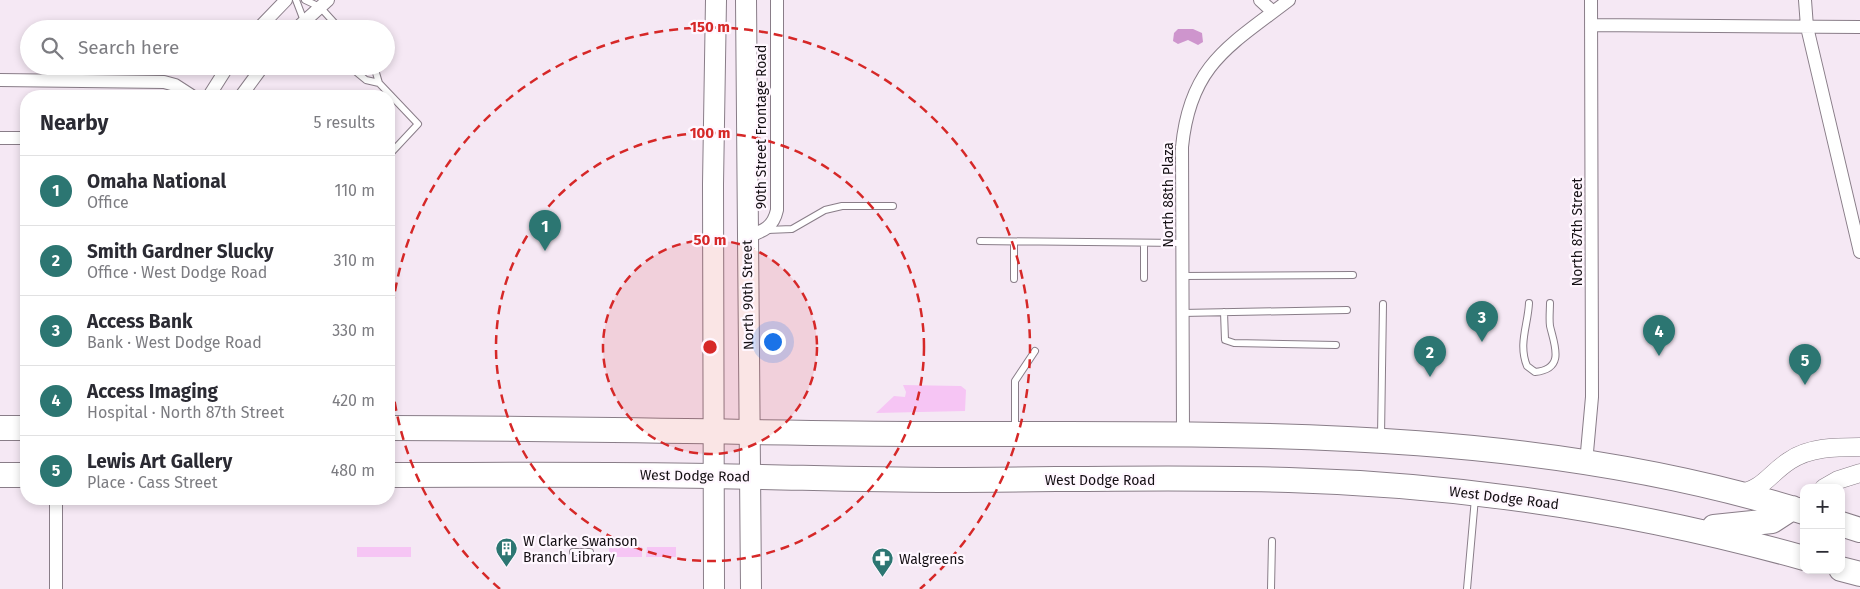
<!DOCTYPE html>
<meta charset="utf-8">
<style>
:root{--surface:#fff;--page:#f2f2f3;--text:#2b2b33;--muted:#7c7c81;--line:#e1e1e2;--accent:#2c7672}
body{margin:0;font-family:"Fira Sans",sans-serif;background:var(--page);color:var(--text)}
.controls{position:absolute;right:15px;bottom:15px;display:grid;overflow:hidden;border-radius:10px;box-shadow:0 2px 8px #0003}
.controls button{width:45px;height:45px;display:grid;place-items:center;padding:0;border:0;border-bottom:1px solid var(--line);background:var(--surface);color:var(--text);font:25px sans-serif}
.you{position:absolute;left:772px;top:341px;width:18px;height:18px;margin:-12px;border:4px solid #fff;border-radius:50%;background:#1a73e8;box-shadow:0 0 0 8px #1a73e833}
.badge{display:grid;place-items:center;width:32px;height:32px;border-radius:50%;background:var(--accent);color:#fff;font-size:16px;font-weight:700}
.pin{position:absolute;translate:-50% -41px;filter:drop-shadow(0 1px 2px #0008)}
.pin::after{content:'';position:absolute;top:26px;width:18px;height:15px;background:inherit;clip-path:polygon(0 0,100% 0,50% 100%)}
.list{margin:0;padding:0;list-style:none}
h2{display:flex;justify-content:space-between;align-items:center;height:65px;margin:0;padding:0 20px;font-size:21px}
h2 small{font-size:16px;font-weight:400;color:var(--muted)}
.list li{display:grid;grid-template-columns:32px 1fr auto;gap:15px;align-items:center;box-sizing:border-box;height:70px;padding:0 20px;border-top:1px solid var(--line)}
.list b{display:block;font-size:19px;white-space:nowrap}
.list p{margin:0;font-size:16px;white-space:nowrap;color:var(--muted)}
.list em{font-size:16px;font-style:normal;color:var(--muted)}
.icon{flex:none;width:28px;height:28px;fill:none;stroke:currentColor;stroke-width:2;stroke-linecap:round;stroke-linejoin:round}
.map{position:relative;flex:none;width:1860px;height:589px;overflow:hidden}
.search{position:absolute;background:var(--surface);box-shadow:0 2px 8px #0003;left:20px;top:20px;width:375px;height:55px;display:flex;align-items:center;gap:12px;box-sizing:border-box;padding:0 18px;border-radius:28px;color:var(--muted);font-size:19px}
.panel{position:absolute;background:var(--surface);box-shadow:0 2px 8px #0003;left:20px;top:90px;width:375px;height:415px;border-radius:20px}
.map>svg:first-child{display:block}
</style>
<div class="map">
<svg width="1860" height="589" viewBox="0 0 1860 589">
<rect width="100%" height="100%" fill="#f5e8f4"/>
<path fill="#f6c5f4" d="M903 385 961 386 966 390 965 411 876 413 894 396 905 397 906 392Z
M357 547H411V557H357Z
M609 547H642V557H609Z
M647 547H676V557H646Z"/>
<path fill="#ce95cd" d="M1178 29H1193L1202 33 1203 42 1198 45 1188 40 1178 44 1173 41 1174 33Z"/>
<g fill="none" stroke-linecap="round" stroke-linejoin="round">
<defs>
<path id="lane" d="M296 0 304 21 311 29
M305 0 320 7 340 29
M349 66 366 80 379 83
M374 66 379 83 418 124 389 155
M767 230 792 229 825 210 842 206H893
M980 241 1182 243
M1144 243V278
M1182 276 1353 275
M1014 279V242
M1529 303C1528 325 1518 344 1527 366L1535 372C1566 369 1554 344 1550 326 1549 319 1550 310 1550 303
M1224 312 1225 340 1234 343 1336 345
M1182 313 1347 310
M1015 430V381L1035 351
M1381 436 1383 304
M573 552H590
M1271 589 1272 541
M1467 589 1475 498"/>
<path id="street" d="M1260 0 1273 12
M1805 0 1807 27 1860 252
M1591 25 1860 27
M258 29 286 0
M296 29 328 0
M0 80 164 82 175 85 192 96
M209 96 228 66
M241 96 263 66
M0 138H26
M747 237C763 231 773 228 777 210V0
M1183 434 1182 147C1190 65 1229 46 1289 0
M1586 463 1592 397 1591 0
M56 499V589"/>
<path id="secondary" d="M1824 488 1838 480 1860 473
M1738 494C1764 489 1769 474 1789 461 1809 447 1836 447 1860 447"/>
<path id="primary" d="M746 0 751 589
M714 589 713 184 716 0"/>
<path id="highway" d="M0 428H26
M389 428C567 428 746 433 925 434 1219 435 1519 423 1804 512
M0 475H26
M389 475C496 475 603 474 710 476 787 477 863 480 939 480 1056 480 1173 476 1289 480 1463 485 1636 511 1804 558
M1841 524 1860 530
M1714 527 1772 521 1792 508
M1841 569 1860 574"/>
</defs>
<use href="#lane" stroke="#897d88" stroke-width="8"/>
<use href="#street" stroke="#897d88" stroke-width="14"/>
<use href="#secondary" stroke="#897d88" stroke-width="19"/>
<use href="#primary" stroke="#897d88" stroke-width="22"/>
<use href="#highway" stroke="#897d88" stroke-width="26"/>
<use href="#lane" stroke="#fff" stroke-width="6"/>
<use href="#street" stroke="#fff" stroke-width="12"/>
<use href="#secondary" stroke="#fff" stroke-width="18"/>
<use href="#primary" stroke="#fff" stroke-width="20"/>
<use href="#highway" stroke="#fff" stroke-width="24"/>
</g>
<circle cx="710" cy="347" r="107" fill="#d62828" fill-opacity=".12"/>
<g fill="none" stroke="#d62828" stroke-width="2.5" stroke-dasharray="9 6">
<circle cx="710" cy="347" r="107"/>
<circle cx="710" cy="347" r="214"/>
<path d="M500 589A320 320 0 1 1 920 589"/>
</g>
<defs>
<symbol id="building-pin" viewBox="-11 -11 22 30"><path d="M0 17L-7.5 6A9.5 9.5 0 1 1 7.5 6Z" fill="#2c7672" stroke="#fff7ff"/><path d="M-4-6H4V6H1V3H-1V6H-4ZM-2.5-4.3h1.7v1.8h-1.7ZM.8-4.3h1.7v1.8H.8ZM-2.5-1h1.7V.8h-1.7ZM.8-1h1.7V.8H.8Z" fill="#fff"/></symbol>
<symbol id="pharmacy-pin" viewBox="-11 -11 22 30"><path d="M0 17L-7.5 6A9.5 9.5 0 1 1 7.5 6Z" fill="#2c7672" stroke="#fff7ff"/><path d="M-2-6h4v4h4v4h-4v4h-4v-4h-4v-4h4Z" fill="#fff"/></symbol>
</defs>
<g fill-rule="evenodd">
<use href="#building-pin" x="494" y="536" width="25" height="34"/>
<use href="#pharmacy-pin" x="870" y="546" width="25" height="34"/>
</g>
<g text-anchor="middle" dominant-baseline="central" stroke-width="4.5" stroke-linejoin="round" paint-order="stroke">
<g font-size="14" fill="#140f13" stroke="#fff7ff">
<text transform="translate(761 127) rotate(-90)">90th Street Frontage Road</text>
<text transform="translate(1168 195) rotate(-90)">North 88th Plaza</text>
<text transform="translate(1577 232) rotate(-90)">North 87th Street</text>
<text transform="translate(748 295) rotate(-91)">North 90th Street</text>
<text transform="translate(695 476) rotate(1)">West Dodge Road</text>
<text x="1100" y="480">West Dodge Road</text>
<text transform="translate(1504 498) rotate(7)">West Dodge Road</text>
</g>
<g font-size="14" fill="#140f13" stroke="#fff7ff" text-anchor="start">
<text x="523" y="541">W Clarke Swanson<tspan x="523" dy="16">Branch Library</tspan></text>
<text x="899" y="559">Walgreens</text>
</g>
</g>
<circle cx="710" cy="347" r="8" fill="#d62828" stroke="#fff7ff" stroke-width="2.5"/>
<g font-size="15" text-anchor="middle" font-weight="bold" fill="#d62828" stroke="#fff7ff" stroke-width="4.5" stroke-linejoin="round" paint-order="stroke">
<text x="710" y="32">150 m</text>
<text x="710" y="138">100 m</text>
<text x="710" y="245">50 m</text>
</g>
</svg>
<div class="controls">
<button>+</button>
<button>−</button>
</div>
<div class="you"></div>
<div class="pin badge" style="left:545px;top:251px">1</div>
<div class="pin badge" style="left:1430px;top:377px">2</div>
<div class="pin badge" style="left:1482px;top:342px">3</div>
<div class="pin badge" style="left:1659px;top:356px">4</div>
<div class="pin badge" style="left:1805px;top:385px">5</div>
<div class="search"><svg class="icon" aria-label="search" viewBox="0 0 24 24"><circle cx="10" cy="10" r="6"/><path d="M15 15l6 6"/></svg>Search here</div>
<section class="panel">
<h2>Nearby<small>5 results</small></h2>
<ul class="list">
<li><span class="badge">1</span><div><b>Omaha National</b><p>Office</p></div><em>110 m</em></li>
<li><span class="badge">2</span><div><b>Smith Gardner Slucky</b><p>Office · West Dodge Road</p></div><em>310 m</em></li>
<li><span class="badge">3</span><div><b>Access Bank</b><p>Bank · West Dodge Road</p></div><em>330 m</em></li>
<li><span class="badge">4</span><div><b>Access Imaging</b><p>Hospital · North 87th Street</p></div><em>420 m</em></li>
<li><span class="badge">5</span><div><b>Lewis Art Gallery</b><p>Place · Cass Street</p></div><em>480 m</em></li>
</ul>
</section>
</div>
